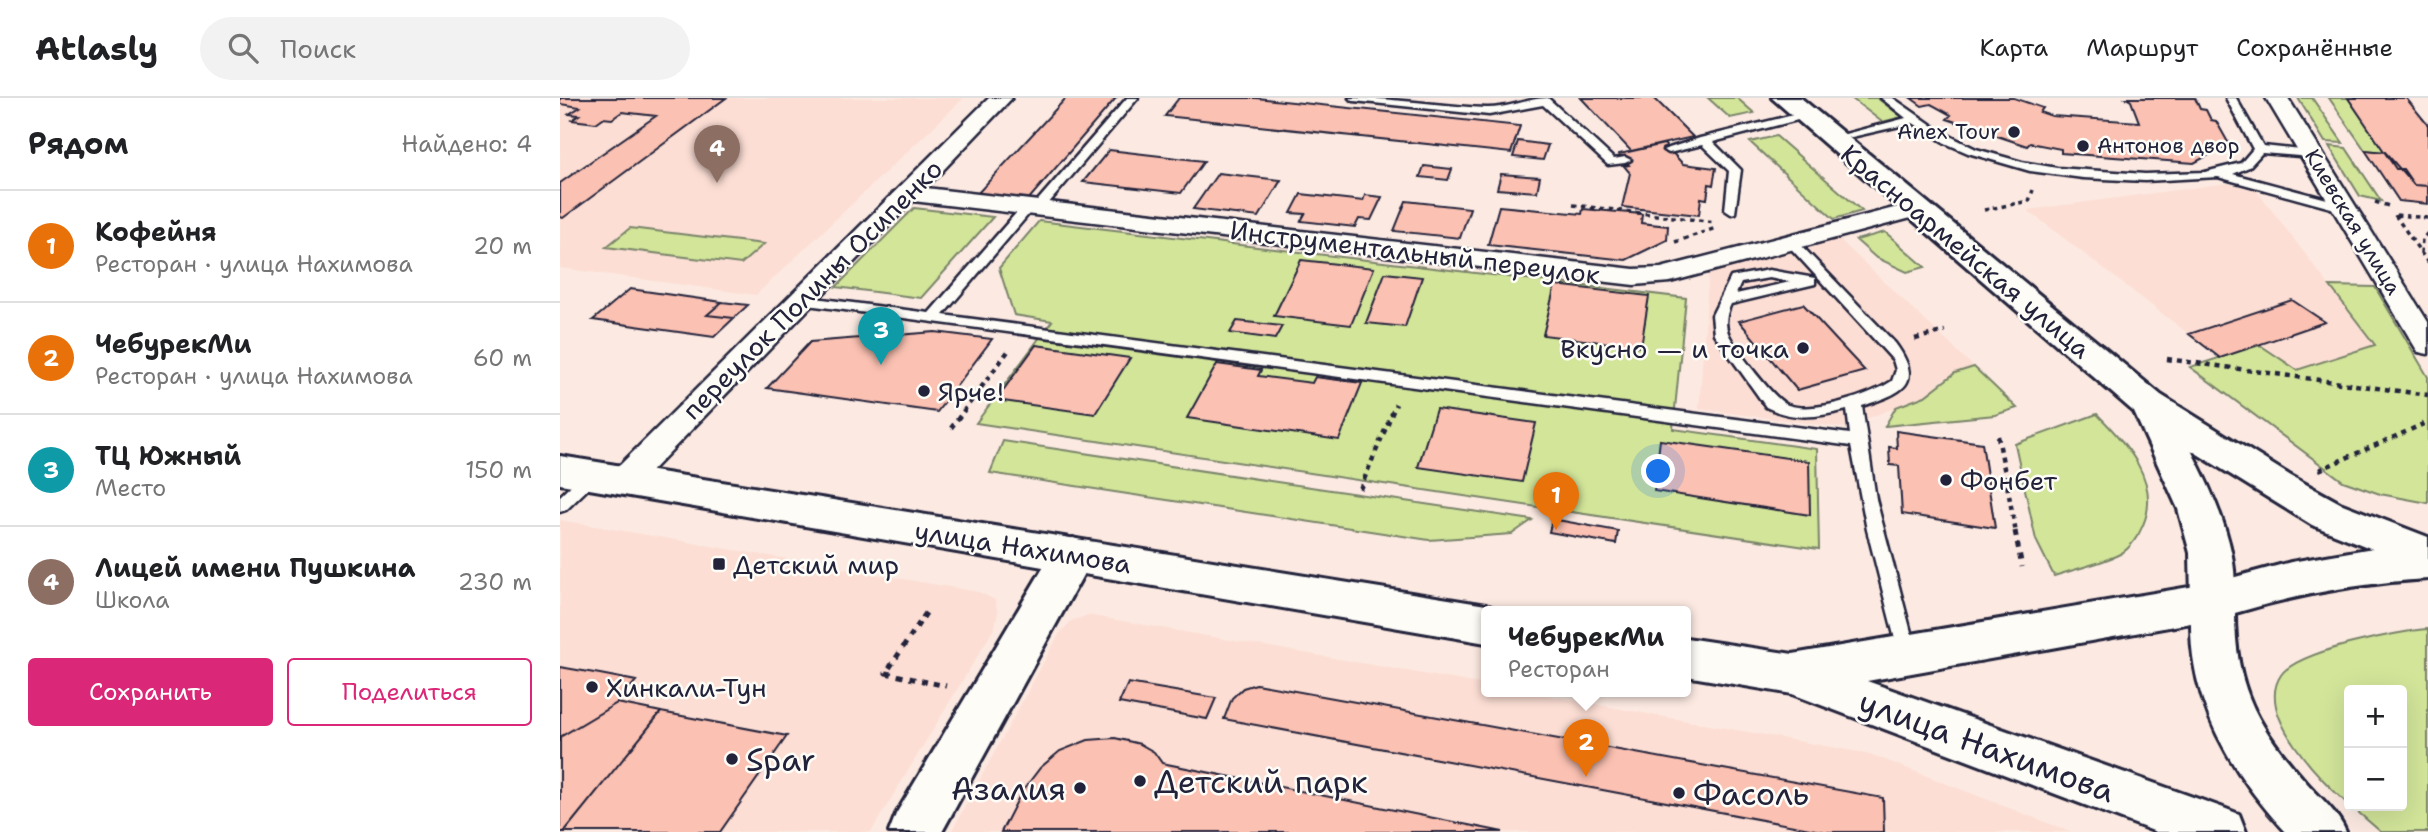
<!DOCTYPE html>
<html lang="ru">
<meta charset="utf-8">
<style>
:root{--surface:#fff;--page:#f2f2f2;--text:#202124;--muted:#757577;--line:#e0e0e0;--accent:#db2777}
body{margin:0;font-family:"Shantell Sans",sans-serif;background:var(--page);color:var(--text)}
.controls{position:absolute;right:21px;bottom:21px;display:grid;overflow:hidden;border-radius:7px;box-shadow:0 7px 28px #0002}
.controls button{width:63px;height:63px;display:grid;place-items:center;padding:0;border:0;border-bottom:2px solid var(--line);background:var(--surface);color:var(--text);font:35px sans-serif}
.you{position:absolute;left:1099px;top:374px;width:24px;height:24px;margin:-18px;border:5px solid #fff;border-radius:50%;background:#1a73e8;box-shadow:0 0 0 10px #1a73e833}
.badge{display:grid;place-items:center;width:46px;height:46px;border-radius:50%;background:var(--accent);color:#fff;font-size:23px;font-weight:700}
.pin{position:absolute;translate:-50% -58px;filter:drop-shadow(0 2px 4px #0008)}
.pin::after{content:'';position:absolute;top:37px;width:24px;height:21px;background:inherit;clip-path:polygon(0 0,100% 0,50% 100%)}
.popup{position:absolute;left:921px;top:508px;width:210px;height:91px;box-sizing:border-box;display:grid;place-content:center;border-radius:7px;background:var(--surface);filter:drop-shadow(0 2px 5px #0005);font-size:23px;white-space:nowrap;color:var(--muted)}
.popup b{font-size:26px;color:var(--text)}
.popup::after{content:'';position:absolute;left:50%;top:100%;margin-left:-14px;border:14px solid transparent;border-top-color:var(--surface)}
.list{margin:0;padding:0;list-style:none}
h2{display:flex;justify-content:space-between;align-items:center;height:91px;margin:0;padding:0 28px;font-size:30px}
h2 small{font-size:23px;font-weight:400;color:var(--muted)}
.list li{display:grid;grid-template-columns:46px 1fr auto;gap:21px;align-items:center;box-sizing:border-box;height:112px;padding:0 28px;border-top:2px solid var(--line)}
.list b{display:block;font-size:26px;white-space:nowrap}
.list p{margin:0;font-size:23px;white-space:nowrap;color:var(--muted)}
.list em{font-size:23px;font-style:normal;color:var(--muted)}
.actions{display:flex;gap:14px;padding:21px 28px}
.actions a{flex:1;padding:16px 0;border:2px solid var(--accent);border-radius:7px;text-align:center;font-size:24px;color:var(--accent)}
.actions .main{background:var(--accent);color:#fff}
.icon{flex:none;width:38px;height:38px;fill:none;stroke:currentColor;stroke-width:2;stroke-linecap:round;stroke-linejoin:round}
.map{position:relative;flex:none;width:1868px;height:734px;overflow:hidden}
header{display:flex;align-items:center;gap:42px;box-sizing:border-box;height:98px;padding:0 35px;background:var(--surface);border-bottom:2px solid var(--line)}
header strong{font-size:33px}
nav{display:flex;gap:38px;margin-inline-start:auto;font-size:24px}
.search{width:490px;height:63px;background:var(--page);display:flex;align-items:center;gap:18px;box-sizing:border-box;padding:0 24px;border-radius:38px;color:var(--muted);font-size:26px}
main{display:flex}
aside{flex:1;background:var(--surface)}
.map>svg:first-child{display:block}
</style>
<header>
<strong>Atlasly</strong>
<div class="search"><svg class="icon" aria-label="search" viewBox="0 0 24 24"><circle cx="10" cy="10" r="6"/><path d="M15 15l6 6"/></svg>Поиск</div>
<nav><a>Карта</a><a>Маршрут</a><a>Сохранённые</a></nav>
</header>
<main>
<aside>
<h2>Рядом<small>Найдено: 4</small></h2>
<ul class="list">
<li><span class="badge" style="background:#e8710a">1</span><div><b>Кофейня</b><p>Ресторан · улица Нахимова</p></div><em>20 m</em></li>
<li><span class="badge" style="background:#e8710a">2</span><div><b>ЧебурекМи</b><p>Ресторан · улица Нахимова</p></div><em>60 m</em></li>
<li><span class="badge" style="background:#0f9aa8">3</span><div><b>ТЦ Южный</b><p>Место</p></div><em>150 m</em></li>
<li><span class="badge" style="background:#8d6e63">4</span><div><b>Лицей имени Пушкина</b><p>Школа</p></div><em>230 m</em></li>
</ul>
<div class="actions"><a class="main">Сохранить</a><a>Поделиться</a></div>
</aside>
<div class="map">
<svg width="1868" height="734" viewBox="0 0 1868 734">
<rect width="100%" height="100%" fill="#fceae2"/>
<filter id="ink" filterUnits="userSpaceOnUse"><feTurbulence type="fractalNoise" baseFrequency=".0143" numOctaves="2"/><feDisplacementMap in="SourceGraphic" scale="14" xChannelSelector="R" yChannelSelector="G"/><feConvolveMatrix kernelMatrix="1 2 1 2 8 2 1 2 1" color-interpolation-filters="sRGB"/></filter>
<g filter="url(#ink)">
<path fill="#fcded4" d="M0 0H404L196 197 0 170Z
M1668 85 1697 93 1815 247 1737 272 1700 247 1660 260 1467 112Z
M1277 139 1414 269 1384 281 1365 298 1283 330 1139 311 1149 172Z
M0 422 419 494 435 502 438 514 435 529 311 734H0Z
M528 517 926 587V593H962L1310 656 1511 734H391L499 536 511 523Z"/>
<path fill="#d2e599" stroke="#7a846a" stroke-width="2" d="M1148 0H1177L1194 15 1170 20Z
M1291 0H1317L1342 19 1322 24Z
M1738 0H1752L1783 45 1765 44Z
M1769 0H1788L1825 54 1805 52Z
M1216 38 1302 113 1274 121 1190 44Z
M1769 48 1786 50 1821 103 1800 98Z
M354 110 433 119 361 200 276 189Z
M479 123 1126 200 1113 331 1257 351 1259 451 416 325 492 223 454 217 439 170Z
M70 130 204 146 181 166 46 149Z
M1325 134 1365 169 1347 174 1315 159 1296 142Z
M1770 188 1815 189 1868 279V405L1820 396 1783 383 1630 269 1700 247 1737 272 1815 247Z
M1414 269 1457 310 1435 317 1325 328 1336 309 1365 298 1395 275Z
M1537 316C1565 344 1602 384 1583 427 1579 437 1570 451 1560 456 1540 466 1515 471 1494 478L1476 442 1455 346Z
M443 343 972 422 952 436 869 442 430 375Z
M1868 531V734H1821L1791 708H1842V592H1789V707C1763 684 1694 616 1721 577 1737 553 1839 533 1868 531Z"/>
<path fill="#fbc1b2" stroke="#22223b" stroke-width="2" d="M0 0H166L3 120 0 119V85L96 18 62 14 52 21 43 20 36 25 12 22 19 17 9 16 20 9 0 6Z
M506 0H556L468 102 417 96Z
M619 0H696L960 28 951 55 605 18Z
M1021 0H1094L1133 39 1071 53Z
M1351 0H1454L1483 10 1480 14 1492 18 1579 24 1571 3 1566 0H1635L1640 11 1646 12 1651 22 1656 23 1669 46 1634 65 1501 55V51L1470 45 1467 48 1387 21 1391 17 1371 6 1362 8Z
M1788 0H1846L1868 27V88L1854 87 1843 71H1836Z
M958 43 988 47 983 62 953 59Z
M1104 46 1123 66 1156 70 1153 87 1149 86 1147 101 1141 100 1139 117 1062 109 1070 75 1064 68 1069 67 1059 56Z
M549 52 644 63 621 95 523 84Z
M1805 52 1825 54 1854 87 1868 88V106L1839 103Z
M864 68 892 71 888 82 860 79Z
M658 75 721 82 699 119 633 111Z
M941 76 980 79 977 94 937 91Z
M741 96 803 103 805 97 822 99 811 122 799 121 795 129 741 123 745 116 731 115Z
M846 103 910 110 900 140 834 133Z
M939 108 1022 116 1023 111 1082 116 1081 125 1108 128 1107 142 1066 162 928 147Z
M741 162 814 170 791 227 714 218Z
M825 175 862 179 845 229 806 225Z
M995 187 1089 198 1081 249 983 237Z
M70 191 162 204 147 217 174 220 154 239 33 222Z
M1732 202 1765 224 1660 260 1629 236Z
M162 204 188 207 174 220 147 217Z
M1243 206 1290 257 1305 273 1237 292 1179 223Z
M677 223 722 228 715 241 670 235Z
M375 234 432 241 377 314 207 290 250 244Z
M476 247 570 260 535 316 436 302Z
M657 266 701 272 698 278 752 285 755 279 802 285 779 342 627 320Z
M876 311 976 325 962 384 858 369Z
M1336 333 1422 345 1435 430 1342 416 1339 368 1330 367 1329 349 1337 350Z
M1100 342 1249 363 1250 417 1094 393Z
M992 421 1058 433 1056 446 989 434Z
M0 569 40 576 76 583 57 605 0 639Z
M568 585 656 600 647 621 559 605Z
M696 586 1323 700 1324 734H1266L664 621 672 600 683 590Z
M57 605 101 614 4 734H0V639Z
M101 614 227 638 160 734H4Z
M555 640 580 646 594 654 602 665 943 734H441L461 695 480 670 500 653 528 642Z"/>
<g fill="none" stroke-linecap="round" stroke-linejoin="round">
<defs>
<path id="lane" d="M567 0H578L482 113 473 111 383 217 1290 336 1287 312C1258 319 1234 323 1206 309L1154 236 1152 217 1171 179 1209 172 1255 180V186L1171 206C1166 216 1164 227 1169 237 1176 251 1214 302 1228 307 1254 316 1309 298 1332 283L1336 272 1333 262 1225 144 1231 140 1235 141 1335 245C1366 287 1341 295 1302 308L1316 401 1357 557 1354 563 1348 565 1342 563 1339 557 1307 432 1291 348 240 206 233 202 240 198 369 215 464 106 473 108ZM1209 180 1230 184 1176 196 1181 185Z
M789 0C835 0 880 8 926 10 947 11 969 0 988 0L1054 61 1065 59 1071 62 1065 65 1048 67 983 7 929 17 794 3Z
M1321 0H1333L1382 34 1416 51 1462 64 1497 70 1585 76 1645 74 1681 65 1693 51 1666 0H1676L1703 48 1751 53 1757 56 1751 59 1702 55 1689 69 1673 76 1786 106 1788 109 1782 113 1658 79 1585 83 1523 80 1470 73 1408 55 1385 45 1353 25 1270 44V40L1346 20Z
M1245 14 1250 17 1249 19 1153 44 1181 72 1175 115 1171 116 1165 112 1169 73 1142 47 1109 55 1103 52 1140 40Z
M32 371 38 373 40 377 38 381 6 412 0 414V398L26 373Z"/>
<path id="street" d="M429 0H452L366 90 1074 171 1101 170 1357 104 1366 106 1369 111 1366 116 1110 184 1074 187 353 103 75 390 64 394 53 390 48 382 53 374Z
M1706 0H1728L1868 224V256L1858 254Z"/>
<path id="secondary" d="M1212 0H1241L1601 297 1731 378 1780 405 1868 439V473L1752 427 1631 352C1652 393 1690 471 1668 516L1653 521 1638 516 1631 503 1630 455 1618 411 1574 314Z
M513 440 528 445 534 457 382 734H329L336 716 498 445Z"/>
<path id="primary" d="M0 358 926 507 941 513H926V545L0 386Z
M1868 447V481C1801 485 1739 496 1675 515 1675 590 1697 628 1746 684 1761 701 1777 713 1786 734H1726C1672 676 1630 606 1631 525L1307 583 1661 709 1679 716 1686 734H1596L1232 596 1126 578V540L1233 556 1653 485 1731 464 1807 451Z"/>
</defs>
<use href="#lane" stroke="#22223b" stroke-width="5"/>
<use href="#street" stroke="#22223b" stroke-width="5"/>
<use href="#secondary" stroke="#22223b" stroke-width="6"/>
<use href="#primary" stroke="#22223b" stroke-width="6"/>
<path stroke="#22223b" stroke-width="3.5" stroke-dasharray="4.5 4.5" stroke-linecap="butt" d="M1815 104 1829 108
M1013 107 1155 124
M1424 112 1469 103 1473 92
M1835 117 1868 165
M1836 117 1868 120
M1115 144 1156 130
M1861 155 1862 141 1868 135"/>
<path stroke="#22223b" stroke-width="4.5" stroke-dasharray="5 5" stroke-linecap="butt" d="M1355 241 1385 233
M1607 261 1868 297
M391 330 449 252
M1438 338 1456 435
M1759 372 1868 324
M800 391 836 306"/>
<path stroke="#22223b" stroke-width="5" stroke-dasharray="6 6" stroke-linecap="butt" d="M1455 433 1462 469
M366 515 326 575 386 588"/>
<use href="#lane" fill="#fdfcf7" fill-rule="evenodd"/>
<use href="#street" fill="#fdfcf7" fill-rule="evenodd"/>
<use href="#secondary" fill="#fdfcf7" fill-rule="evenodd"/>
<use href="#primary" fill="#fdfcf7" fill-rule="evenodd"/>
</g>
</g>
<g fill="#22223b" stroke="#fdfcf7" stroke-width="2.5">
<circle cx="1454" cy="34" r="7"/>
<circle cx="1523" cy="48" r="7"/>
<circle cx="1243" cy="250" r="7"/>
<circle cx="364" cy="293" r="7"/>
<circle cx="1386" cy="382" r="7"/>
<rect x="152" y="459" width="14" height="14" rx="3.5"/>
<circle cx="32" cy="589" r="7"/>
<circle cx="172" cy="661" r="7"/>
<circle cx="580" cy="683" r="7"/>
<circle cx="520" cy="690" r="7"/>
<circle cx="1119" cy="695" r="7"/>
</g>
<g text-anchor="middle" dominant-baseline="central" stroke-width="5" stroke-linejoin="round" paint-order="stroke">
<g font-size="21" fill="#22223b" stroke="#fdfcf7" text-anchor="end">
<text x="1440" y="34">Anex Tour</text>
<text x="1537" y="48" text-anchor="start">Антонов двор</text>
</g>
<g font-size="21" fill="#22223b" stroke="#fdfcf7">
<text transform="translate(1793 124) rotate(59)">Киевская улица</text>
</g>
<g font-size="26" fill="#22223b" stroke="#fdfcf7">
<text transform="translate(1406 153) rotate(40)">Красноармейская улица</text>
<text transform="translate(855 154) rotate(7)">Инструментальный переулок</text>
<text transform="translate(252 191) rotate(-45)">переулок Полины Осипенко</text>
<text transform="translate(463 449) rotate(9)">улица Нахимова</text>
</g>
<g font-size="26" fill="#22223b" stroke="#fdfcf7" text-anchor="start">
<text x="1229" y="250" text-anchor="end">Вкусно — и точка</text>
<text x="378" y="293">Ярче!</text>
<text x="1400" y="382">Фонбет</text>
<text x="173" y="466">Детский мир</text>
<text x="46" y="589">Хинкали-Тун</text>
</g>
<g font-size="32" fill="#22223b" stroke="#fdfcf7">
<text transform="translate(1427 648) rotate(20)">улица Нахимова</text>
</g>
<g font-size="32" fill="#22223b" stroke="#fdfcf7" text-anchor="start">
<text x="186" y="661">Spar</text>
<text x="594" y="683">Детский парк</text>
<text x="506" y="690" text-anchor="end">Азалия</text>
<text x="1133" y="695">Фасоль</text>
</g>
</g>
</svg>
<div class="controls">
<button>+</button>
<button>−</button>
</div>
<div class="you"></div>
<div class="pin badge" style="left:996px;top:432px;background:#e8710a">1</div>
<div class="pin badge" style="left:1026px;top:679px;background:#e8710a">2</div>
<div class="popup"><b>ЧебурекМи</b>Ресторан</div>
<div class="pin badge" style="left:321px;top:267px;background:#0f9aa8">3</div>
<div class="pin badge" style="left:157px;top:85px;background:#8d6e63">4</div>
</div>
</main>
